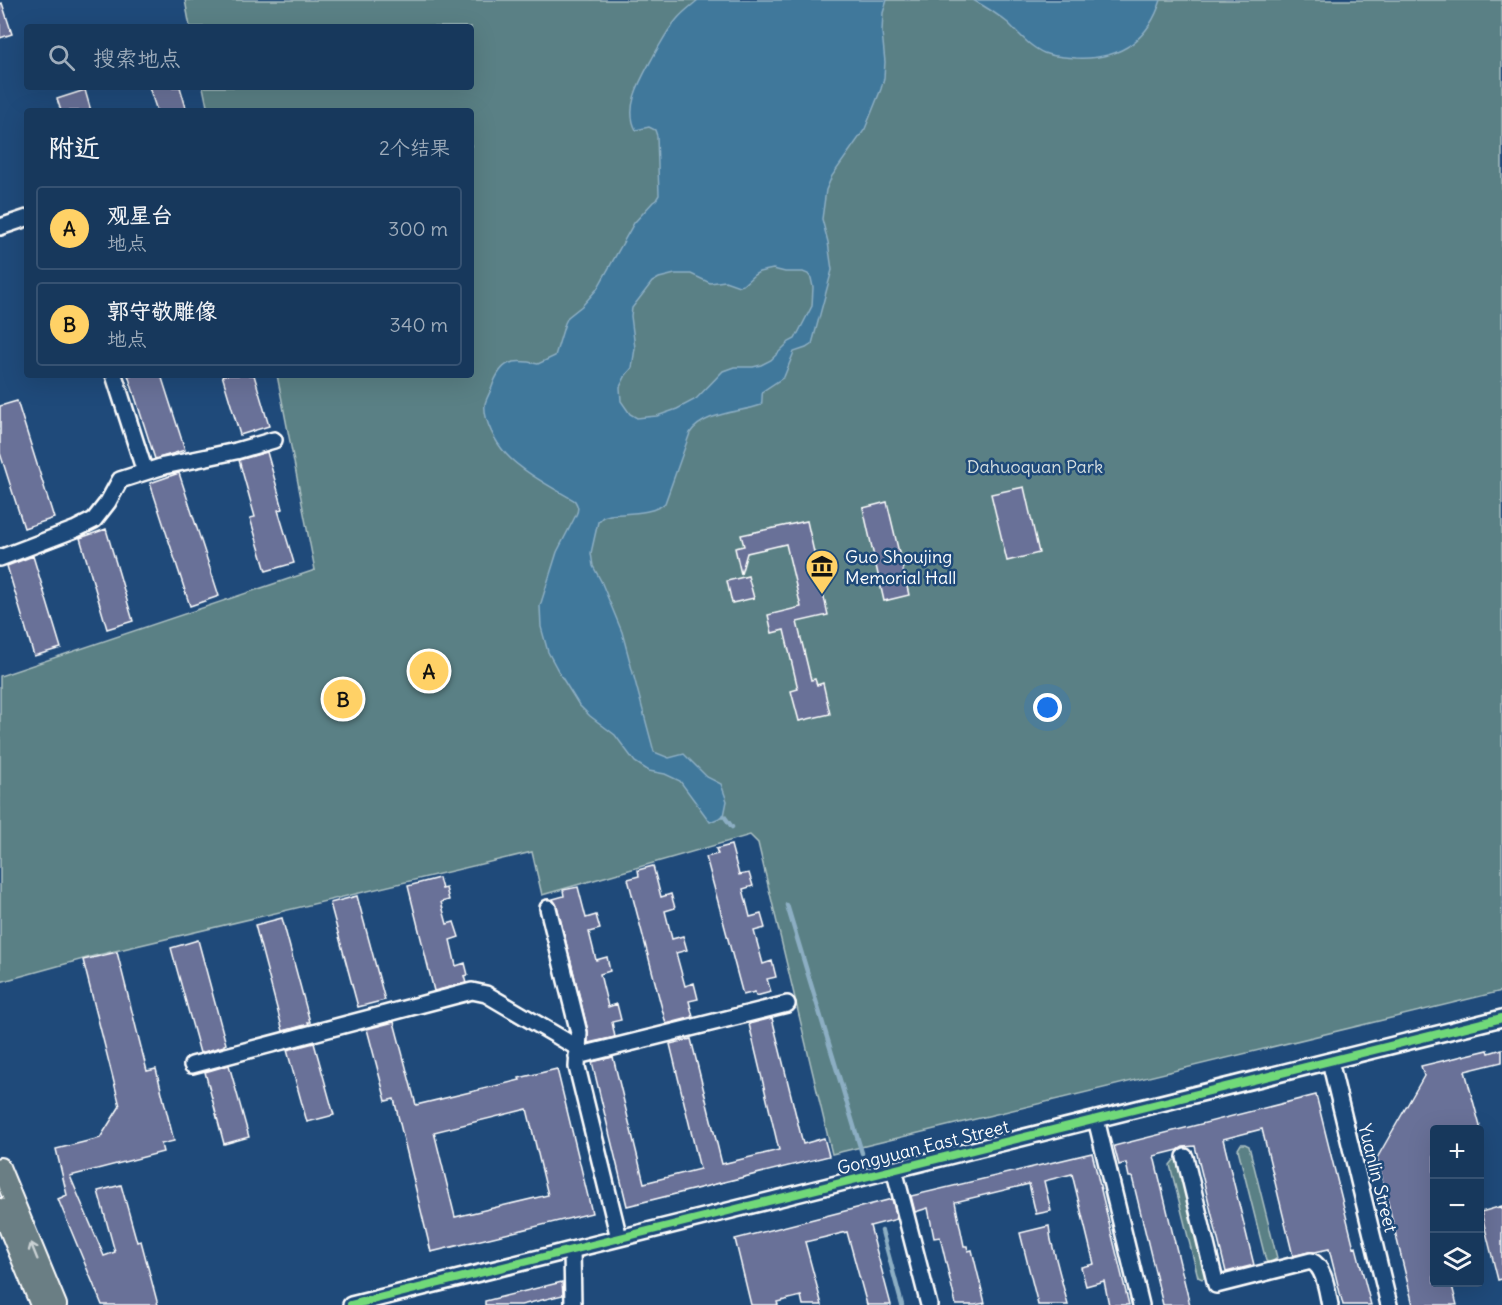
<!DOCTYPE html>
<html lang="zh">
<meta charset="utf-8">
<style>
:root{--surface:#17385c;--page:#244365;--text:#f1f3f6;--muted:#9eacbb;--line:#365272;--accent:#ffd166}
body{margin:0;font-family:Delius,"LXGW WenKai TC",sans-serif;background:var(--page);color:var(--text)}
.controls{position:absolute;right:18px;bottom:18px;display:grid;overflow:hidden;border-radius:6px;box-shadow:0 6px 24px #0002}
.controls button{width:54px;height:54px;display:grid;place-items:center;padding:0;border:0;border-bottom:2px solid var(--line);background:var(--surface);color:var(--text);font:30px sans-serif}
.you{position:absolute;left:1048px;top:708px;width:21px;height:21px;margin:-15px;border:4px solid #fff;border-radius:50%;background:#1a73e8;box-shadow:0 0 0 9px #1a73e833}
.badge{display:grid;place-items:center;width:39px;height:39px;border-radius:50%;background:var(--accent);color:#111;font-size:20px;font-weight:700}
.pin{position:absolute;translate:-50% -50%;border:3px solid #fff;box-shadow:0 2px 6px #0006}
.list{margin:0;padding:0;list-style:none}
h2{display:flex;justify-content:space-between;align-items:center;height:78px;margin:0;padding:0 24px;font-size:26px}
h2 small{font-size:20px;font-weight:400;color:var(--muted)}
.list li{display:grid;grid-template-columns:39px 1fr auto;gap:18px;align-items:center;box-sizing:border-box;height:84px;margin:0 12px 12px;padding:0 12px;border:2px solid var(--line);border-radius:6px}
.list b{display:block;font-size:22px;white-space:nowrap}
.list p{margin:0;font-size:20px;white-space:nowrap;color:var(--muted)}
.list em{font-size:20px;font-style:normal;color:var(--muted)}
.icon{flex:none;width:33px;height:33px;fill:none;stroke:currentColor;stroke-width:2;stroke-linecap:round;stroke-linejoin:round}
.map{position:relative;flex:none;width:1502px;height:1305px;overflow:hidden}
.search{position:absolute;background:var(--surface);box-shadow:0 6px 24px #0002;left:24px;top:24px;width:450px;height:66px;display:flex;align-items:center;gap:15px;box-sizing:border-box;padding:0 21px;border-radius:6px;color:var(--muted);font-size:22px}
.panel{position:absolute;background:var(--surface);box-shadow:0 6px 24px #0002;left:24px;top:108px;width:450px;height:270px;border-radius:6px}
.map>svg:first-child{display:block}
</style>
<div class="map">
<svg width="1502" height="1305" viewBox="0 0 1502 1305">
<rect width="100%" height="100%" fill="#1f4a7a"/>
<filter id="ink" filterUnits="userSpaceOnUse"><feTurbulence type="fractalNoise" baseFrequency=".0167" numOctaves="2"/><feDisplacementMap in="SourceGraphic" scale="12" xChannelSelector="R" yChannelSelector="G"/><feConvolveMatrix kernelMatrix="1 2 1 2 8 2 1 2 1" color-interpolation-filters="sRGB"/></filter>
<g filter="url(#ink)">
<path fill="#5a8085" stroke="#acc0c2" stroke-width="1.5" d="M185 0H1502V991L832 1154 758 843 750 835 542 895 532 852 94 956 0 982V676L315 570 277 375H471V111H208L203 87H471V27H190Z
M1241 1144H1245L1249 1146 1277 1258 1270 1263 1266 1261 1238 1149Z
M1174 1160H1177L1181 1162 1209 1274 1202 1279 1198 1277 1170 1165Z"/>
<path fill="#40789b" stroke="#8caec3" stroke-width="1.5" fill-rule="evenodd" d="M698 0H887L883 13 882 32 885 62 884 78 881 89 865 129 832 176 826 190 822 219 828 242 832 270 812 344 806 348 794 352 784 377 763 391C761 396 763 401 761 405 739 413 704 412 690 433L665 503C655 514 625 513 610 515L603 517 598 522 591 553 593 566 601 581 622 632 654 752 669 758 684 754 707 777 721 784 727 801 724 816 710 822 680 781 665 774 649 771 635 762 615 735 590 716 579 705 561 676 548 652 541 627 540 606 557 552 576 515C579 509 578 506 575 501 555 489 521 471 506 454 496 443 483 420 485 404 486 399 490 393 492 387 501 361 512 358 538 364L555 356 565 323 568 317 583 305 597 289 634 223 653 202 656 200 659 195 657 136 655 130 649 127 636 130C623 106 643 76 654 55 661 43 668 29 677 19 683 12 691 6 698 0ZM773 269 785 272H803L808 274 811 278 813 287 812 306 795 339 789 342 771 360 761 365 753 367H734L723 371 696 399 677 409 657 416 646 417 637 418 630 414 621 401 620 387 626 375 632 368 635 348 631 316 632 308 652 282 659 278 675 274H691L710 283 725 281 739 286 743 285 754 275 759 272Z
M973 0H1161C1148 41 1119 60 1076 58 1066 57 1054 57 1044 53 1030 47 1019 34 1008 23 997 14 986 7 973 0Z"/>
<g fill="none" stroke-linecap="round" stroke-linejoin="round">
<path stroke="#8caec3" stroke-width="4.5" d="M724 816 732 827
M787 905 862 1153
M882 1231 902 1305"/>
</g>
<path fill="#697198" stroke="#fff" stroke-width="1.5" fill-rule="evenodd" d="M2 3 12 34 0 38V4Z
M149 87H180L187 111H157Z
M85 90 91 111H61L57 99Z
M128 375H161L185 450 155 459Z
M222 375H254L269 426 240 435Z
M17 401 54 518 24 528 0 453V406Z
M267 452 283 509 278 510 294 563 266 571 250 518 255 517 239 460Z
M179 473 219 596 190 606 150 483Z
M1024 487 1039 553 1007 561 991 494Z
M887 502 909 595 884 601 863 508Z
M807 521 828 615 797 622 811 680 815 679 817 685 823 683 830 714 799 721 791 691 798 689 784 630 772 633 768 615 801 607 786 544 747 553 741 574 735 548 744 546 741 535Z
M106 529 133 621 107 629 80 538Z
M33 556 61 648 34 656 7 566Z
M748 576 754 598 732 603 727 581Z
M731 845 739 875 749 873 753 886 743 889 750 917 761 914 765 928 754 931 763 964 772 961 776 977 767 979 771 992 756 996 755 992 743 995 706 857 718 854 716 849Z
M653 866 661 897 671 894 675 908 665 911 672 939 683 936 687 950 676 953 685 986 694 983 698 999 689 1001 693 1017 666 1024 628 879 639 876 638 870Z
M439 878 442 889 446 888 449 900 441 902 447 924 454 922 459 937 450 940 456 966 465 963 468 975 464 976 466 983 434 991 408 886Z
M578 887 586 918 596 915 600 929 589 932 596 960 607 957 610 971 600 974 608 1007 617 1004 621 1020 612 1022 615 1037 588 1043V1031L557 906 553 899 564 896 563 890Z
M357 896 385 1000 358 1007 330 903Z
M282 918 310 1022H308L309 1024 283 1031 255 925Z
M198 940 226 1044 224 1045V1046L200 1053 171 948Z
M117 952 147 1071 156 1069 174 1141 161 1144 163 1152 70 1176 104 1256 115 1252 98 1191 121 1185 137 1242 141 1241 158 1305H102L58 1199 67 1195 56 1149 100 1138 120 1106 83 960Z
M772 1018 803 1144 824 1138 829 1156 627 1206 592 1062 613 1057 644 1183 700 1169 670 1044 691 1039 722 1164 779 1150 749 1024Z
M394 1022 416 1105 520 1080 519 1078 557 1069 592 1213 431 1252 394 1099 386 1101 367 1029ZM527 1109 548 1195 455 1217 434 1132Z
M314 1043 334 1115 307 1122 287 1050Z
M1502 1049V1062L1465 1071 1481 1130H1434V1282H1451L1457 1305H1413L1377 1158 1424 1076 1421 1066 1488 1050 1489 1053Z
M229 1065 249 1137 224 1144 205 1072Z
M1316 1095 1354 1248 1356 1247 1371 1305H1343L1329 1249 1315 1252H1309L1293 1256 1262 1129 1223 1139 1254 1265 1226 1272 1195 1146 1183 1147 1178 1150 1154 1156 1190 1305H1163L1132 1177H1129L1126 1163 1119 1165 1114 1146Z
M1092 1153 1129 1305H1109L1104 1281 1086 1286 1081 1267 1094 1264 1072 1174 1044 1181 1051 1211 1036 1214 1029 1184 955 1202 964 1246H967L968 1251 972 1250 985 1303 975 1305H956L940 1237 934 1238 928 1208 915 1212 911 1196Z
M892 1199 897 1219 870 1226 891 1305H867L847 1232 805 1242 822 1305H803L801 1296 777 1302 778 1305H751L735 1239Z
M1502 1206V1279L1498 1280 1481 1212Z
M1049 1226 1051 1240 1068 1305H1038L1020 1233Z
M562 1282 563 1295 521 1305H485V1301Z"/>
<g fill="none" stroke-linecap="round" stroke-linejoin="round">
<defs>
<path id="minor" d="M0 227 27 218
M145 472 164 466 236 451 274 440
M0 558 76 529 94 520 108 502 120 480 145 472 114 375
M548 908 579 1033 577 1067 619 1238
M577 1056 787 1004
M1330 1061 1389 1305
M192 1065 472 991 486 994 578 1048
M1096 1119 1141 1305
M1185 1157 1216 1285 1311 1261C1325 1267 1327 1292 1330 1305
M894 1169 929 1305
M572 1250 573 1305
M351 1305 1502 1018"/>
<path id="major" d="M0 1167 57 1305
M0 1208 40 1305"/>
</defs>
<use href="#minor" stroke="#fff" stroke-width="20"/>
<use href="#major" stroke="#fff" stroke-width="22"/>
<use href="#minor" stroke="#1f4a7a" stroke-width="15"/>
<use href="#major" stroke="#6b7e84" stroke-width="18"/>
<defs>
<path id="cycleway" d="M351 1305 1502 1018"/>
</defs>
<use href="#cycleway" stroke="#1f4a7a" stroke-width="11"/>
<use href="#cycleway" stroke="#71d979" stroke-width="8"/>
</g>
<defs><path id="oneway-shaft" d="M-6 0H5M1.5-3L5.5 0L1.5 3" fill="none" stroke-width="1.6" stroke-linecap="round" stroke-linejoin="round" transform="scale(1.5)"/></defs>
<use stroke="#cbd2d4" href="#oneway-shaft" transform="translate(34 1251) rotate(-112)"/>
</g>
<defs>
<symbol id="museum-pin" viewBox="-11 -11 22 30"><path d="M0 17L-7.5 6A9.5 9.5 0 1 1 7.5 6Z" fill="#ffd166" stroke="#1f4a7a"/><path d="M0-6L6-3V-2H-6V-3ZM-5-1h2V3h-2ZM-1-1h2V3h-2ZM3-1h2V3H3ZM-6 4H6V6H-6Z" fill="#111"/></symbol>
</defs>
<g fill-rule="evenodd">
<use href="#museum-pin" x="803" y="547" width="38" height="52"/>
</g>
<g text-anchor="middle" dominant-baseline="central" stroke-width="5" stroke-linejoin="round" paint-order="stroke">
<g font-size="18" fill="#d6dfe0" stroke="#1f4a7a">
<text x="1035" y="466">Dahuoquan Park</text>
</g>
<g font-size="18" fill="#fff" stroke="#1f4a7a" text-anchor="start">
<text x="845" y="556">Guo Shoujing<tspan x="845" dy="21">Memorial Hall</tspan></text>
</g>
<g font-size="18" fill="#fff" stroke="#1f4a7a">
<text transform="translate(923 1147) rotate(-14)">Gongyuan East Street</text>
<text transform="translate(1378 1178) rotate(76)">Yuanlin Street</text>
</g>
</g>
</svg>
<div class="controls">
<button>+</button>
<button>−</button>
<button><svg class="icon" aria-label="layers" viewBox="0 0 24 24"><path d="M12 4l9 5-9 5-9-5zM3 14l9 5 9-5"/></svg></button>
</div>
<div class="you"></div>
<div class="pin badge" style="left:429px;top:671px">A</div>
<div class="pin badge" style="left:343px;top:699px">B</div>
<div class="search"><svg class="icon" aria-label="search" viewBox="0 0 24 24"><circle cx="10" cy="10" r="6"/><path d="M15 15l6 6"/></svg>搜索地点</div>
<section class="panel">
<h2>附近<small>2个结果</small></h2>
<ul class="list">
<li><span class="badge">A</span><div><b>观星台</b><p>地点</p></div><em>300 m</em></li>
<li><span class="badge">B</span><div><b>郭守敬雕像</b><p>地点</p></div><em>340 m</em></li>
</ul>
</section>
</div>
